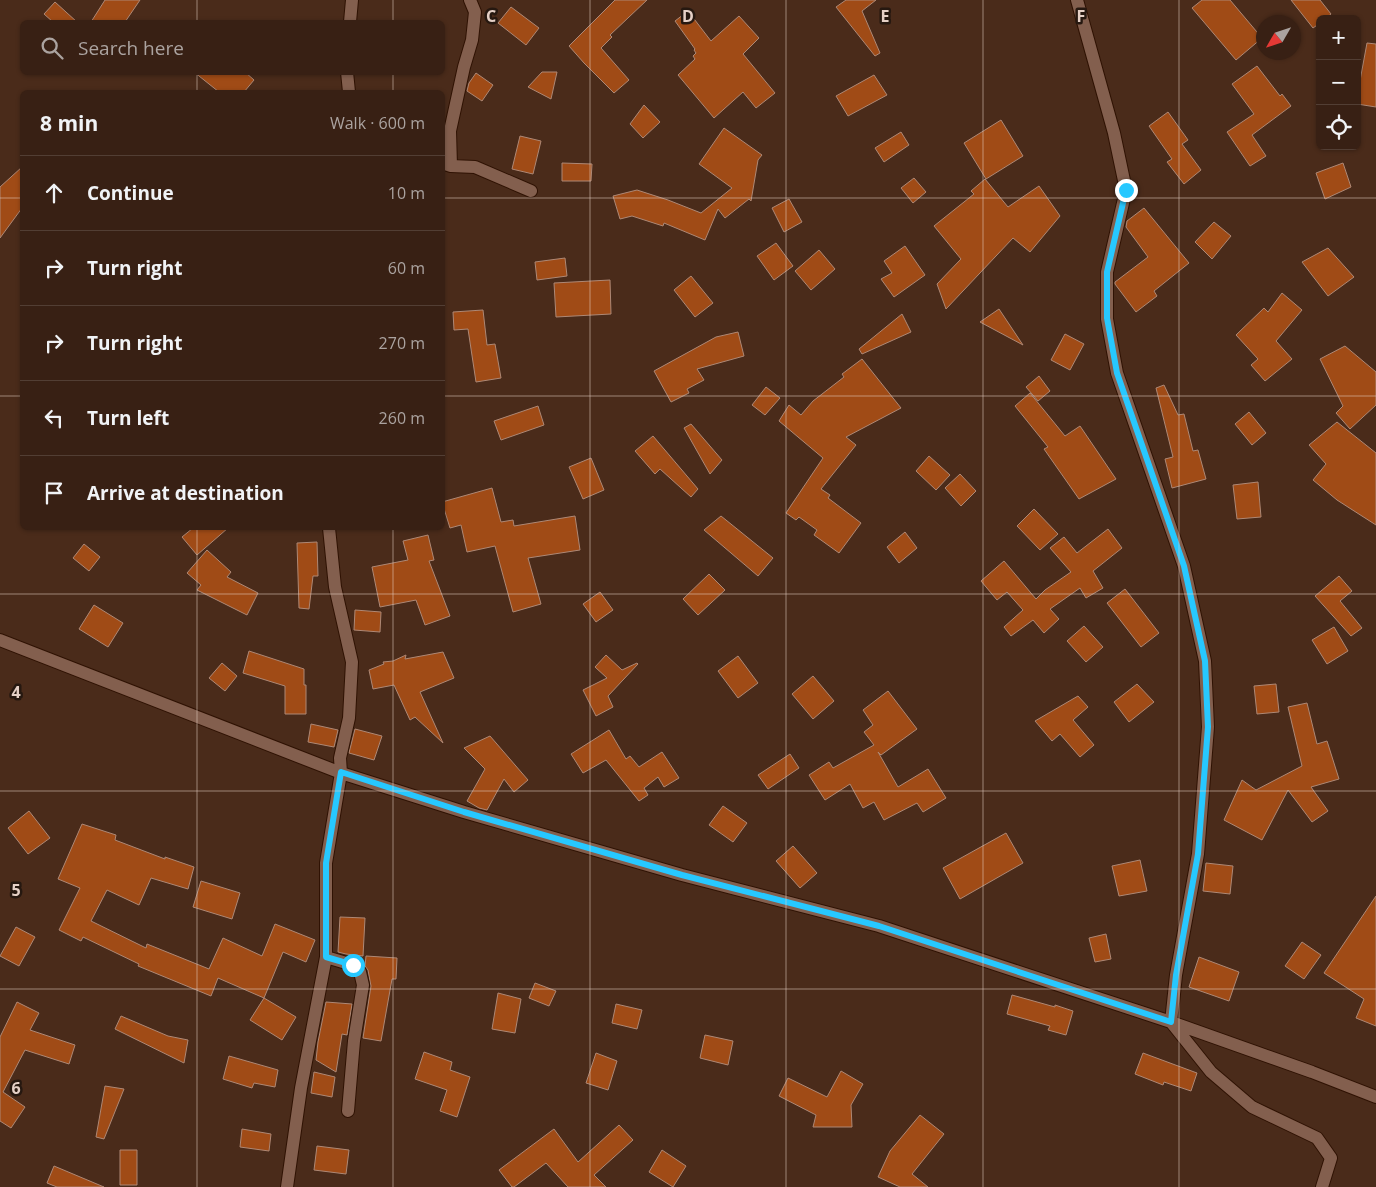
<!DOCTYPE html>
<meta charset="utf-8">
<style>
:root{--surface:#382014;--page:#3f281d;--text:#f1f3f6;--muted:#aba3a0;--line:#523e34}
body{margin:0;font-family:"Open Sans",sans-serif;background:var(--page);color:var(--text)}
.controls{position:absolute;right:15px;top:15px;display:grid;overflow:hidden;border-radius:8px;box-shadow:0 1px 4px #0004}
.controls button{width:45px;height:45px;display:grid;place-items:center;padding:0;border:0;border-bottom:1px solid var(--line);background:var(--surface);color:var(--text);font:25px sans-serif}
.compass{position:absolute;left:1256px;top:15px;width:45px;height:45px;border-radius:50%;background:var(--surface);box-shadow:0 1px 4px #0004;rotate:231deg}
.stop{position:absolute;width:15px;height:15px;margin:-11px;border:4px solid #27c8ff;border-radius:50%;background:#fff}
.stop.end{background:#27c8ff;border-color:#fff;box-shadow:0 1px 5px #0008}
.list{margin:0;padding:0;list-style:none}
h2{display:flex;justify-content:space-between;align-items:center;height:65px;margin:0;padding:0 20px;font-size:21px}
h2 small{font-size:16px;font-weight:400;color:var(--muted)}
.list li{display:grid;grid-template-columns:32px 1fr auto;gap:15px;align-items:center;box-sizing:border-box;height:75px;padding:0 20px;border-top:1px solid var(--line)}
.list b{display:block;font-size:19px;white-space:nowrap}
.list em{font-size:16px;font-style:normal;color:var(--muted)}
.icon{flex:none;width:28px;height:28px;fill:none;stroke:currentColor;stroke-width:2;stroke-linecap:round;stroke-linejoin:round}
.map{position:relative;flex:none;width:1376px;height:1187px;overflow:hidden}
.search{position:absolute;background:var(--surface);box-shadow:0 1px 4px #0004;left:20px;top:20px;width:425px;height:55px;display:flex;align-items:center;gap:12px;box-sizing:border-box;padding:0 18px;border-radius:8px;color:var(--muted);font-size:19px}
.panel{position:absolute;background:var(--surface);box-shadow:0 1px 4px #0004;left:20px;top:90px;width:425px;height:440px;border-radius:8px}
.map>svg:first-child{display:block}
</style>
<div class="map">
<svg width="1376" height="1187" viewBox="0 0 1376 1187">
<rect width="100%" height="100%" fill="#4a2b1a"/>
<path fill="#a04b16" stroke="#ae8875" d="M105 0H140L125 22H91Z
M615 0H647L610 35 612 37 601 48 629 80 614 93 584 63 569 46Z
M846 0H876L862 11 880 53 875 56 836 7Z
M1202 0H1230L1262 38 1236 60 1192 8Z
M1291 0H1320L1331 14 1325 19H1320V23L1313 28Z
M55 2 77 22H53L44 14Z
M511 7 539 28 526 45 498 23Z
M688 11 711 41 739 16 759 38 743 54 775 93 756 108 743 92 714 118 678 75 695 59 693 56 696 53 694 50 695 49 675 21Z
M1367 43 1376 44V107L1357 104V97Z
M1257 66 1280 96 1282 94 1291 106 1252 135 1266 156 1250 166 1227 132 1254 114 1232 84Z
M194 72H245L254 80 244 92H219Z
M542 72H557L551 99 528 87Z
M476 73 493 85 482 101 467 91 469 83Z
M874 75 887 95 848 116 836 96Z
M644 105 660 122 643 138 630 124Z
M1168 112 1188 140 1182 144 1201 170 1184 184 1167 162 1172 159 1149 126Z
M1001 120 1023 156 986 179 964 143Z
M724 128 762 155 758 160 751 201 749 199 725 218 718 209 705 240 664 223 663 226 632 216 620 219 613 196 637 190 668 200 701 213 732 188 699 164Z
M901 132 909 145 884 162 875 148Z
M520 136 541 141 533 174 512 169Z
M562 163 592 164 591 181H562Z
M1343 163 1351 187 1325 199 1316 173Z
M22 167V208L0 238V187Z
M914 178 926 192 913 203 901 188Z
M985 179 1008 207 1039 186 1060 216 1030 252 1013 238 946 309 937 284 961 259 934 226 974 194 971 191Z
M789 199 802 222 784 232 772 208Z
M1144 208 1189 263 1154 291 1157 296 1136 312 1115 284V282L1148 257 1126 227 1127 221Z
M1214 222 1231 236 1212 259 1195 242Z
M776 243 793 266 774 280 757 256Z
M905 246 925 275 894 297 881 279 892 273 884 261Z
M1328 248 1354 277 1328 296 1302 262Z
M819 250 835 269 811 290 795 271Z
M565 258 567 276 537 280 535 262Z
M691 276 713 303 695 317 674 290Z
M610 280 611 314 556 317 554 283Z
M1282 293 1302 310 1276 341 1292 359 1265 381 1251 365 1258 359 1236 335 1264 308 1268 312Z
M999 309 1023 345 980 322Z
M483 310 487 345 495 344 501 378 476 382 468 329 454 330 453 312Z
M902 314 911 332 862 354 859 349Z
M738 332 744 356 697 369 704 380 687 389 689 393 671 402 654 371 716 337Z
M1065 334 1084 344 1070 370 1051 360Z
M1345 346 1376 372V405L1350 429 1336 413 1343 406 1320 359Z
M862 359 901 408 846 437 856 445 821 489 830 495 828 498 861 523 839 553 814 535 817 530 799 517 796 520 786 513 823 458 779 421 789 405 801 415 813 401 844 377 842 374Z
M1039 376 1050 391 1038 401 1026 387Z
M1164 385 1178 415 1184 414 1193 451 1198 450 1206 479 1172 488 1165 459 1173 457 1156 388Z
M766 387 780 398 765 415 752 405Z
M1030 393 1065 436 1080 426 1116 479 1079 499 1044 449 1048 447 1015 406Z
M538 406 544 425 501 440 494 421Z
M1249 412 1266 433 1252 445 1235 424Z
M1337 422 1376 453V525L1337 500 1313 480 1326 464 1309 445Z
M691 424 722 460 710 474 684 428Z
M653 436 698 489 691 497 660 469 655 474 635 451Z
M929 456 950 475 936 490 916 471Z
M591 458 604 490 583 499 569 467Z
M960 474 976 491 961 506 945 488Z
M1258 482 1261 517 1237 519 1233 485Z
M492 488 501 522 513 520 514 526 575 516 580 550 528 558 541 604 513 612 495 546 467 552 461 525 450 528 442 502Z
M1034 509 1058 534 1040 550 1017 526Z
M721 516 773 558 758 576 704 530Z
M193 528H228L197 555 182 537Z
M1108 529 1122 548 1093 571 1103 588 1086 598 1080 588 1050 609 1059 619 1044 633 1033 620 1011 636 1004 627 1023 610 1007 592 997 600 981 581 1004 561 1036 599 1045 590 1071 572 1050 548 1064 537 1077 553Z
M905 532 917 548 899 563 887 547Z
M428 535 434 560 429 561 450 616 425 625 416 600 380 607 372 567 408 560 403 541Z
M317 542 318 576H313L309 609 299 608 297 543Z
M84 544 100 557 89 571 73 558Z
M207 550 231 572 227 577 258 593 247 615 197 590 201 585 187 573Z
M709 574 725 590 698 615 683 599Z
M1339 576 1352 591 1340 601 1362 628 1351 636 1315 596Z
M1125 589 1159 633 1141 647 1107 603Z
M600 592 613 610 596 622 583 604Z
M94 605 123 623 108 647 79 629Z
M355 610 381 612 380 632 354 630Z
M1084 626 1103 647 1086 662 1067 641Z
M1334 627 1348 651 1327 664 1312 640Z
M249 651 304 669V685H306V714H285V686L243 673Z
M443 652 454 678 420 692 443 743 415 717 410 720 394 685 373 689 369 670 384 664 383 662 393 661 406 655 405 659Z
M606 655 622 670 637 663 638 664 608 696 613 707 596 716 583 690 607 678 595 667Z
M738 656 758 683 738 698 718 671Z
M222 663 237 676 225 691 209 678Z
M813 676 834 701 813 719 792 694Z
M1137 684 1154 702 1129 722 1114 702Z
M1276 684 1279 712 1257 714 1254 686Z
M888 691 917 729 881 755 878 752 898 787 928 769 946 798 923 812 917 803 884 820 874 802 863 808 850 784 825 800 809 775 829 762 833 768 874 745 864 732 873 725 863 710Z
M1078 696 1088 707 1073 720 1094 745 1080 757 1060 734 1052 741 1035 721Z
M1307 703 1317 744 1327 741 1339 779 1311 787 1328 811 1312 822 1288 790 1262 840 1224 820 1242 780 1256 790 1302 766 1288 707Z
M311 724 338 730 334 747 308 742Z
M355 729 382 736 374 760 349 753Z
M609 730 626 759 630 756 639 767 662 752 679 778 664 787 658 777 644 788 648 795 639 801 606 760 583 773 571 754Z
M490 736 528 780 514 792 504 779 487 810 479 808 467 801 485 769 464 748Z
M790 754 799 768 768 789 758 775Z
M723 806 747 823 733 842 709 825Z
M29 811 50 838 28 854 8 828Z
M82 824 116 835 115 840 165 859V857L194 867 188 889 151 878 139 905 107 890 91 921 146 948 147 944 209 969 223 938 262 956 275 924 315 940 306 962 283 952 264 998 218 978 211 996 138 966 139 964 83 937 81 941 59 930 80 888 58 879Z
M1006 833 1023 863 960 899 943 868Z
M793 846 817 873 800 888 776 861Z
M1140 860 1147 891 1119 896 1112 866Z
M1206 863 1233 866 1230 894 1203 891Z
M201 881 240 893 232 919 193 907Z
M1376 896V1026L1356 1018 1364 999 1324 973Z
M340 917 365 918 363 956 346 954 338 952Z
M16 927 35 937 19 966 0 956Z
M1106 934 1111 959 1095 962 1089 938Z
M1302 942 1321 955 1304 979 1285 966Z
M366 956 397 958 396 979H392L381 1041 363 1038 371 986 368 970 365 966Z
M1199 957 1239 972 1229 1001 1189 987Z
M535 983 556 991 549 1006 529 998Z
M498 993 521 999 515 1033 492 1029Z
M1012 995 1055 1007V1005L1073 1011 1066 1035 1048 1030 1050 1026 1007 1014Z
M264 998 296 1017 282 1040 250 1020Z
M17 1002 39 1013 30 1030 75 1045 69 1064 25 1050 3 1092 25 1107 11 1128 0 1121V1037Z
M326 1002 352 1004 347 1035 342 1034 336 1072 316 1060 318 1042Z
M616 1004 642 1010 637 1029 612 1023Z
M121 1016 168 1036 188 1040 184 1063 115 1029Z
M705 1035 733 1041 728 1065 700 1058Z
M424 1052 452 1062 450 1070 470 1077 457 1117 440 1111 447 1090 415 1079Z
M596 1053 617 1061 608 1090 586 1083Z
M1143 1053 1197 1073 1191 1091 1164 1082 1163 1085 1135 1074Z
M229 1056 278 1070 275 1087 254 1083 252 1088 223 1079Z
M841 1071 863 1084 851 1105 852 1127H813L816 1115 779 1096 788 1078 827 1097Z
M314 1072 335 1077 332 1097 311 1093Z
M105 1086 124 1089 104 1139 96 1137Z
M920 1115 944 1134 912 1174 928 1187H900L878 1177 890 1151Z
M619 1125 633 1140 594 1175 606 1187H568L546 1163 514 1187H512L499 1170 554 1129 578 1162Z
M242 1129 271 1134 269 1151 240 1147Z
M317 1146 349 1150 346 1174 314 1170Z
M120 1150H137V1185H120Z
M662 1150 686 1166 673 1187 649 1172Z
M54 1166 104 1187H57L47 1183Z"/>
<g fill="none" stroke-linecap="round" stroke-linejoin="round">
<defs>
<path id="minor" d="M1077 0 1114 133 1126 190 1107 272V319L1117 373 1184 566 1205 661 1208 727 1198 854 1176 975 1171 1022 1211 1072 1252 1107 1317 1138 1331 1158 1322 1187
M350 22 352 0
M347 72 349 92
M442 163 451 166 450 131 464 67 472 40 475 12 470 0
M451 166 475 167 531 191
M0 640 341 773 464 812 682 875 879 926 1171 1022 1312 1072 1376 1097
M326 957 353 965 360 972 363 985 354 1041 348 1111
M287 1187 301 1088 326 957V863L341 773 340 758 349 718 352 662 335 587 329 528"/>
</defs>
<use href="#minor" stroke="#2f1203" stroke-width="14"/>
<use href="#minor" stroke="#835f4e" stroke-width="12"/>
</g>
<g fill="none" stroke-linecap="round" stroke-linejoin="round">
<path stroke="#27c8ff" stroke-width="6" d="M353 965 326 957V863L341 772 464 812 682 875 879 926 1171 1022 1176 975 1198 854 1208 727 1205 661 1184 566 1117 373 1107 318V272L1126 190"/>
</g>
<path fill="none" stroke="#e5d0c6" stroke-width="1" stroke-opacity="0.55" d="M197 0V22M393 0V22M590 0V1187M786 0V1187M983 0V1187M1179 0V1187M197 72V92M393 72V92M0 198H22M442 198H1376M0 396H22M442 396H1376M197 528V1187M393 528V1187M0 594H1376M0 791H1376M0 989H1376"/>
<g font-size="16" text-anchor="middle" font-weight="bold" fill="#e5d0c6" stroke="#261810" stroke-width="5" stroke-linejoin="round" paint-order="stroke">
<text x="491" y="22">C</text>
<text x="688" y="22">D</text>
<text x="885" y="22">E</text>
<text x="1081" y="22">F</text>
<text x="16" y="698">4</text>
<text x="16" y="896">5</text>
<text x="16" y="1094">6</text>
</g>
</svg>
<div class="controls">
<button>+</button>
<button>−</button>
<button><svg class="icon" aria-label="locate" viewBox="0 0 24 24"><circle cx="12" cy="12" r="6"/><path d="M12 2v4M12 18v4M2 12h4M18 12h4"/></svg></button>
</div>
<svg class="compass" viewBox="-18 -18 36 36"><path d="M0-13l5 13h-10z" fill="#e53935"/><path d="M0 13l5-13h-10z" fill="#aba3a0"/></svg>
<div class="stop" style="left:353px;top:965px"></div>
<div class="stop end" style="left:1126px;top:190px"></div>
<div class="search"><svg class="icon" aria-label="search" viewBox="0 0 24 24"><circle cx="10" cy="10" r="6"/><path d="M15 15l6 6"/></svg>Search here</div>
<section class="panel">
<h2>8 min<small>Walk · 600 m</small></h2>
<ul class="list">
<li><svg class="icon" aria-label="ahead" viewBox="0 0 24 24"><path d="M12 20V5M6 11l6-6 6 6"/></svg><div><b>Continue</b></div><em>10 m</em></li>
<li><svg class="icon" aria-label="right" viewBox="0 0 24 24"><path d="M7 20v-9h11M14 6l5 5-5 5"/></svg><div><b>Turn right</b></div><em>60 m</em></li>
<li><svg class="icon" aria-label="right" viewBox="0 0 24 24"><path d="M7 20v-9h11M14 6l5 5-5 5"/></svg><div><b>Turn right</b></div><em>270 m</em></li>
<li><svg class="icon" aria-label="left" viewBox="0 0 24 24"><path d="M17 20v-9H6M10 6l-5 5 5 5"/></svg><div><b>Turn left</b></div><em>260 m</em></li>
<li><svg class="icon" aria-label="arrive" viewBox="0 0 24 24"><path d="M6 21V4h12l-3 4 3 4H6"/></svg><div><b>Arrive at destination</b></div></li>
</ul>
</section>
</div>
